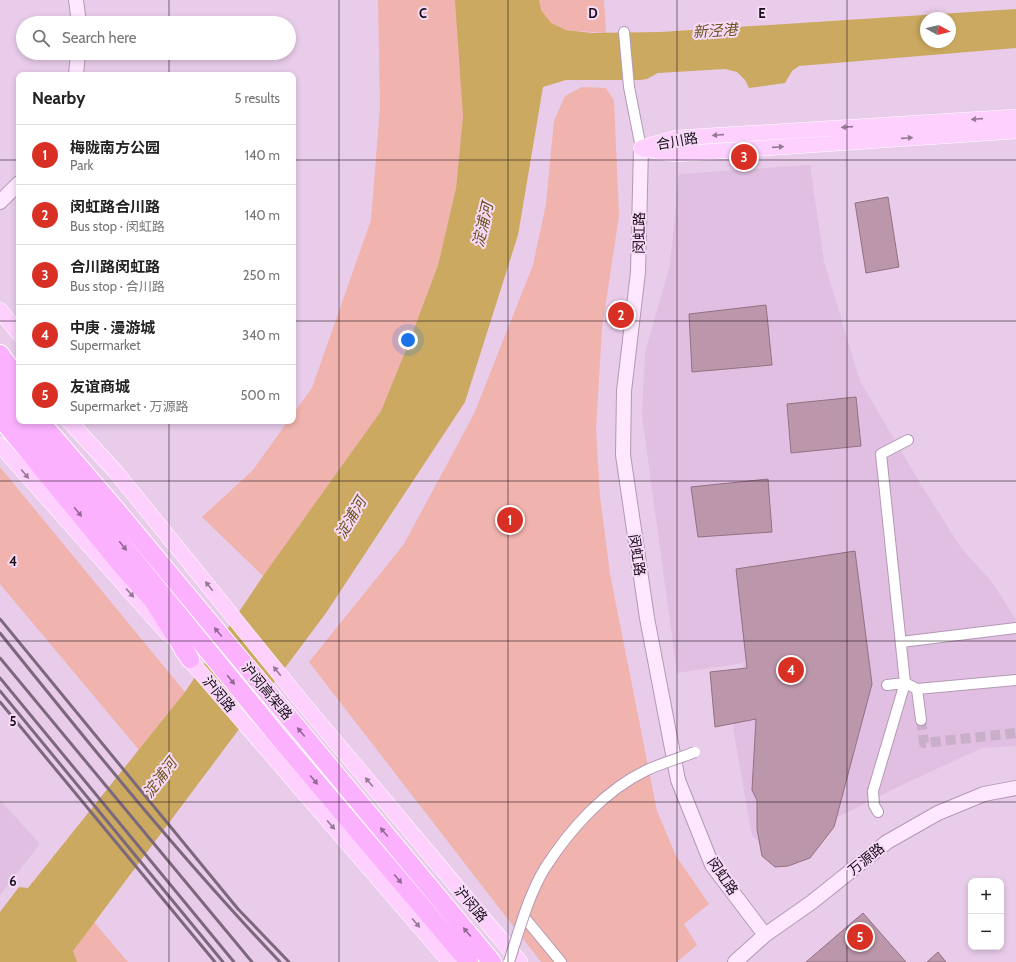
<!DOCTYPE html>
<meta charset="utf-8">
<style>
:root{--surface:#fff;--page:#f6f6f6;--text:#222;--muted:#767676;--line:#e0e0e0;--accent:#d93025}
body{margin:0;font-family:Cabin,"Noto Sans SC",sans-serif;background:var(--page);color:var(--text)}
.controls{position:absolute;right:12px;bottom:12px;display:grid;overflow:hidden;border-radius:8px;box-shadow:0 2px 6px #0003}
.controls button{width:36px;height:36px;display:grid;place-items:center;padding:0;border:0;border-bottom:1px solid var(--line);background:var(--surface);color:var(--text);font:20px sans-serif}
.compass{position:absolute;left:920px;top:12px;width:36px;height:36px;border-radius:50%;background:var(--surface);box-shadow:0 2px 6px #0003;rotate:98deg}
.you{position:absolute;left:408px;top:340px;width:14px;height:14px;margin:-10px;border:3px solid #fff;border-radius:50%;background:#1a73e8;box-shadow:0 0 0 6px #1a73e833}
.badge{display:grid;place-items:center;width:26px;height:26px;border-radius:50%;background:var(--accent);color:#fff;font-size:13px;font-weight:700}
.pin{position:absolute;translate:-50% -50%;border:2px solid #fff;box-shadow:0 1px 4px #0006}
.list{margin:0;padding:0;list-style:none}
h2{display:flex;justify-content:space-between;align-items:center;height:52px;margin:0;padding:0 16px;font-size:17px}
h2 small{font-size:13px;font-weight:400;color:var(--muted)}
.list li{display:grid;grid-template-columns:26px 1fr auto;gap:12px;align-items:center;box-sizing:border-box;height:60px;padding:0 16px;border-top:1px solid var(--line)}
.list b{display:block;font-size:15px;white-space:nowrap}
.list p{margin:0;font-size:13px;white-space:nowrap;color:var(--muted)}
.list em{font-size:13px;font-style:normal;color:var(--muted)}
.icon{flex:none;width:22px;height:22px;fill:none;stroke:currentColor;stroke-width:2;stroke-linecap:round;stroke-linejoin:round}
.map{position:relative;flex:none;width:1016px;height:962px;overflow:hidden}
.search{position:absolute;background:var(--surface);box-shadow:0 2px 6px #0003;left:16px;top:16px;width:280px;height:44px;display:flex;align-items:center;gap:10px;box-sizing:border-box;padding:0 14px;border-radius:22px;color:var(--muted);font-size:15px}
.panel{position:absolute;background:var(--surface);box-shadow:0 2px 6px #0003;left:16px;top:72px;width:280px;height:352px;border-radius:8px}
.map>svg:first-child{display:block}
</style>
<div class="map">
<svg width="1016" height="962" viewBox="0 0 1016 962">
<rect width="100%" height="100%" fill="#e9ccea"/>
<path fill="#e1bfe2" d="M810 165 824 261 860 381 923 488 962 549 992 582 1016 620V746L982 748 904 784 824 824 779 856 752 836 733 728 744 663 677 673 642 416 645 352 670 265 679 174Z
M0 800 40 844 0 895Z"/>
<path fill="#f0b3ad" d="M378 0H604L606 33 566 30 551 23 463 116 456 188 438 265 409 342 381 411 263 576 202 517 253 470 288 421H293V414L312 388 371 220 380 107Z
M582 87 606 88 614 100 619 216 602 328 596 430 600 496 610 574 657 811 676 856 709 904 684 924 697 945 677 962H541L309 662 404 544 474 414 533 265 546 204 554 121 565 96Z
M0 467 185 692 139 750 0 584Z
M94 922 128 962H77L73 951Z"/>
<path fill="#cba960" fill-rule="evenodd" d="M455 0H539L541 10 551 23 566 30 592 33 660 32 1016 9V48L799 66 792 71 785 83 749 88 745 80 737 72 725 69 658 73 647 79 640 80H566L543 87 518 235 465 402 326 613 73 951 77 962H0V912L19 887 28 888 185 692 263 576 381 411 409 342 438 265 456 188 463 116ZM926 18H950V42H926Z"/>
<path fill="#bc97ab" stroke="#937083" d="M888 197 899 267 866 273 855 203Z
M766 305 772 365 692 372 689 314Z
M856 397 861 446 791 453 787 404Z
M768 479 772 532 698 537 691 487Z
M855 551 872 684 834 827 810 858 788 866 775 867 762 856 757 829V800L752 790 756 719 715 727 710 672 747 668 736 569Z
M863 913 906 962H806Z
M938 952 946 962H927Z"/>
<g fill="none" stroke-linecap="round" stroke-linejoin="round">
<path stroke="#caafca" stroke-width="10" stroke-dasharray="10 5" stroke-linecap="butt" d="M921 720 924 743 1016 733"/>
<defs>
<path id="street" d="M624 32 629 87 641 148
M901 642 1016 628
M887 685 905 683 917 689 1016 680
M917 689 921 720
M878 812 874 805 873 791 905 683 881 454 908 440
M524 917 561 962"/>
<path id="secondary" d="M76 0 79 23
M76 75 78 53
M641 148 638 272 624 391 623 455 647 618 678 780 712 865 765 935
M0 202 19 183
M735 962 765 935 812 902 887 842 938 813 984 794 1016 788"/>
<path id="primary" d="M641 148 676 138 1016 117
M644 149 676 154 1016 131
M0 310 19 334
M69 421 116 472 302 702 520 962
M0 445 168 634
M182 651 450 962"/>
<path id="highway" d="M0 354 19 380
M0 375 19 397
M0 396 19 419
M0 417 123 567 152 599 190 659
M21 421 275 733 469 962
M40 421 113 506 492 962"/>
</defs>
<use href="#street" stroke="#b498b5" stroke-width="12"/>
<use href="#secondary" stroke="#b498b5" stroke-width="16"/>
<use href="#primary" stroke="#fff" stroke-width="16"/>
<use href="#highway" stroke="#fff" stroke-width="20"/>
<use href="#street" stroke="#fff" stroke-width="10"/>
<use href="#secondary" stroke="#fee8ff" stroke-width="14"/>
<use href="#primary" stroke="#fdd0fe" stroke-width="15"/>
<use href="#highway" stroke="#fbb1fe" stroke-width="18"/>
<path stroke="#7b687c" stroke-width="3" d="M0 619 238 909 289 962
M0 633C90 745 181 858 280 962
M0 658 252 962
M0 678 234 962
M0 691 223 962
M0 702 215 962"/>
<defs>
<path id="street-bridge" d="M509 962C519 931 528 896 545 868 570 829 605 790 647 770 662 763 680 758 695 752"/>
</defs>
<use href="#street-bridge" stroke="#b498b5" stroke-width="12" stroke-linecap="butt"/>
<use href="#street-bridge" stroke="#fff" stroke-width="10"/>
</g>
<defs><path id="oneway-solid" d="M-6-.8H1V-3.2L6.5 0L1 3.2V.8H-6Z"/></defs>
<g fill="#967896">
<use href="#oneway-solid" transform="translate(977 119) rotate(176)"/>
<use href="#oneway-solid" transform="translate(847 127) rotate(176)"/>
<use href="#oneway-solid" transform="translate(718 135) rotate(176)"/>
<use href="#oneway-solid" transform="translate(907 138) rotate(-4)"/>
<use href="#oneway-solid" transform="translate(778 147) rotate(-4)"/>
<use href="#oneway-solid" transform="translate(25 474) rotate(50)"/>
<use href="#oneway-solid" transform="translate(209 586) rotate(-129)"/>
<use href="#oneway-solid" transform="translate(130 593) rotate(48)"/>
<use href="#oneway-solid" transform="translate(277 671) rotate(-129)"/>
<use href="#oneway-solid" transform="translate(369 782) rotate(-130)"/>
<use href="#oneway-solid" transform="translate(331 825) rotate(49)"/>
<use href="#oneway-solid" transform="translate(416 923) rotate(49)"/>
</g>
<g fill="#946796">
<use href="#oneway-solid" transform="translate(78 512) rotate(51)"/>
<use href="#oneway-solid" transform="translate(123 546) rotate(51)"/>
<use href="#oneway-solid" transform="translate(218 632) rotate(-130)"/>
<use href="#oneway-solid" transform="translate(231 680) rotate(51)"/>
<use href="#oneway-solid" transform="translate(301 732) rotate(-130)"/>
<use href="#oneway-solid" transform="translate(314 780) rotate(50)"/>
<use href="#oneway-solid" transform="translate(384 832) rotate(-130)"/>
<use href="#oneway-solid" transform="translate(398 879) rotate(50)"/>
<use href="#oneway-solid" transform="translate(467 932) rotate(-130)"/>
</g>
<path fill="none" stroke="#170d18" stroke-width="1" stroke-opacity="0.55" d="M169 0V23M339 0V962M508 0V962M677 0V962M847 0V962M169 53V75M0 160H19M293 160H1016M0 321H19M293 321H1016M169 421V962M0 481H1016M0 641H1016M0 802H1016"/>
<g text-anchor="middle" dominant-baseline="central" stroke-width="4" stroke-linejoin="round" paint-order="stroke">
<g font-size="14" fill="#170d18" stroke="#f7d9f8">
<text transform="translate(677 141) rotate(-10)">合川路</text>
<text transform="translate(639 233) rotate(-89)">闵虹路</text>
<text transform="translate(637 555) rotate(81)">闵虹路</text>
<text transform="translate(267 691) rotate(50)">沪闵高架路</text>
<text transform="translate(219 694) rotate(50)">沪闵路</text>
<text transform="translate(866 859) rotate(-39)">万源路</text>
<text transform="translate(723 876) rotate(56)">闵虹路</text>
<text transform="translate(471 904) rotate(50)">沪闵路</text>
</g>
<g font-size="15" font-style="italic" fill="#6b531c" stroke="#f7d9f8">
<text transform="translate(715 31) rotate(-4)">新泾港</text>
<text transform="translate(483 225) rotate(-77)">淀浦河</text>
<text transform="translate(351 518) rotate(-60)">淀浦河</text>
<text transform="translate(160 778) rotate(-53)">淀浦河</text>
</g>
</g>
<g font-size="13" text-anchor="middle" font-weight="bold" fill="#170d18" stroke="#f7d9f8" stroke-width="4" stroke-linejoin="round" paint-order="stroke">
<text x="423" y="18">C</text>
<text x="593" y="18">D</text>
<text x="762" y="18">E</text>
<text x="13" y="566">4</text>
<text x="13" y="726">5</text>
<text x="13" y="886">6</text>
</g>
</svg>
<div class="controls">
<button>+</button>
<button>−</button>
</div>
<svg class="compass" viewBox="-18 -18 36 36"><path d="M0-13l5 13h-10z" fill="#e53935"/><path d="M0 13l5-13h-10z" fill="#767676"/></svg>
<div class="you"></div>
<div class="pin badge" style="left:510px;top:520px">1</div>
<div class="pin badge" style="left:621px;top:315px">2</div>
<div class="pin badge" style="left:744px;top:157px">3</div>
<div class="pin badge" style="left:791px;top:670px">4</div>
<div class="pin badge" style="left:860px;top:937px">5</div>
<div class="search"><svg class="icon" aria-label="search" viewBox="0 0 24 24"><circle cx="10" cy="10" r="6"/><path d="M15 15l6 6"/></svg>Search here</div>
<section class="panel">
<h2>Nearby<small>5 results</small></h2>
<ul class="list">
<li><span class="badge">1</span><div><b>梅陇南方公园</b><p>Park</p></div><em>140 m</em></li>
<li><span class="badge">2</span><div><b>闵虹路合川路</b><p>Bus stop · 闵虹路</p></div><em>140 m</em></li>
<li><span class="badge">3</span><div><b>合川路闵虹路</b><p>Bus stop · 合川路</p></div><em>250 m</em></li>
<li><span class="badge">4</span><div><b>中庚 · 漫游城</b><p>Supermarket</p></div><em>340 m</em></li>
<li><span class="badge">5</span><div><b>友谊商城</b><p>Supermarket · 万源路</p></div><em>500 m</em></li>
</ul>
</section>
</div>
